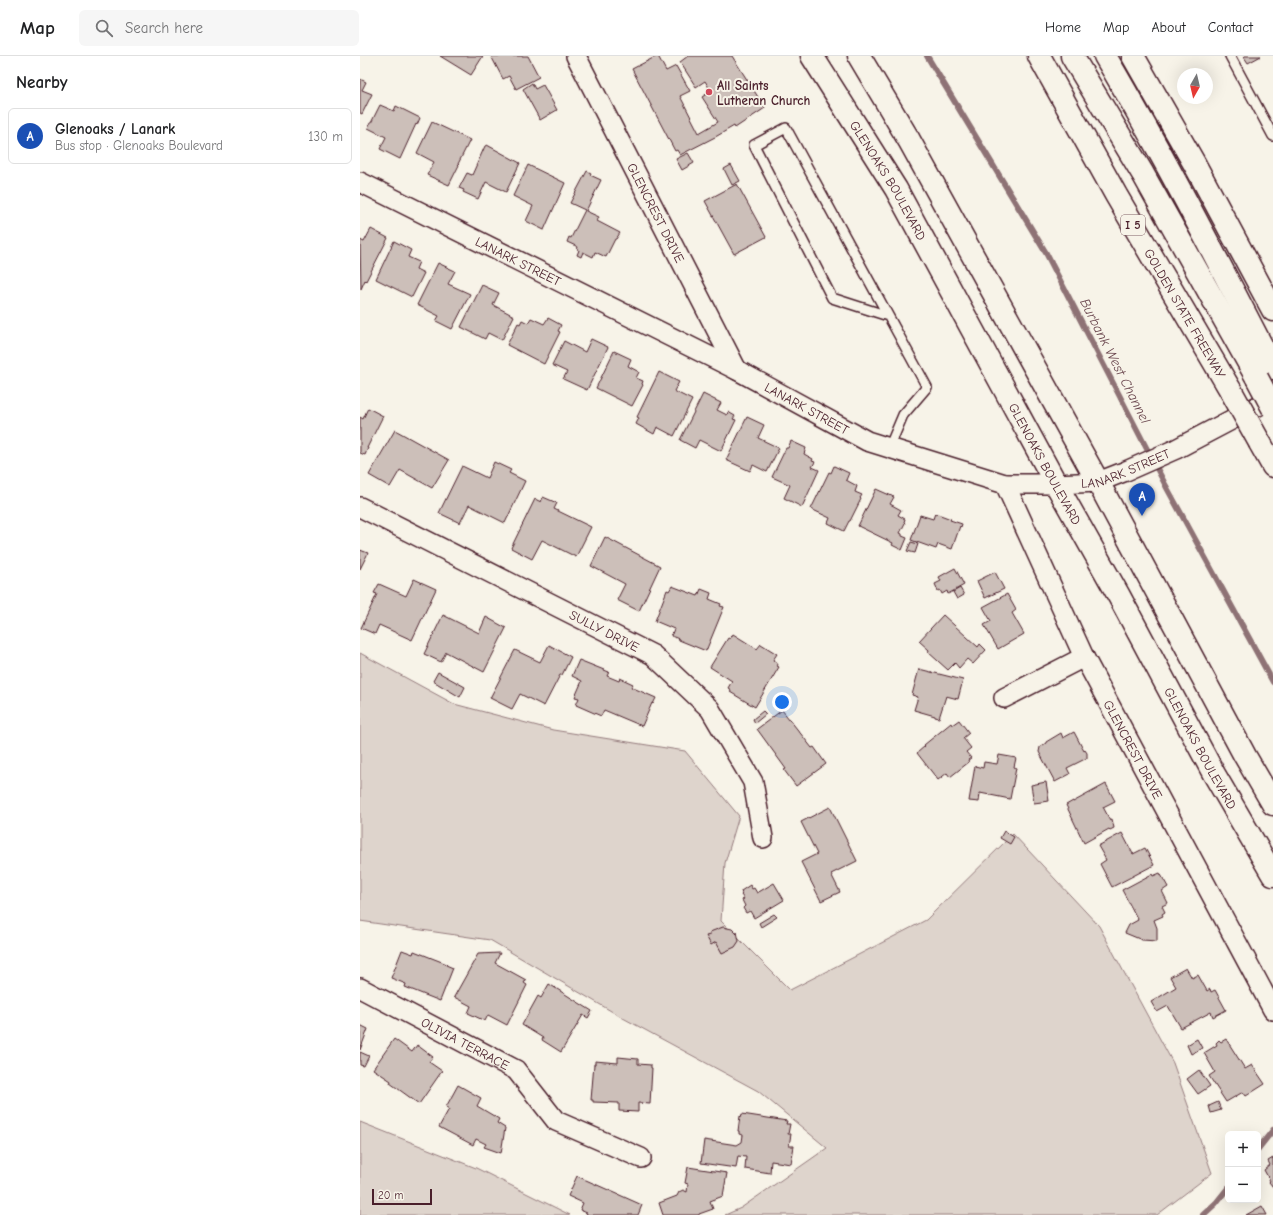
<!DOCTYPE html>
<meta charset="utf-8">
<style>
:root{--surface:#fff;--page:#f6f6f6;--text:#202124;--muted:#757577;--line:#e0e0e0;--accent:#d1495b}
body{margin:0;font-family:"Comic Neue",sans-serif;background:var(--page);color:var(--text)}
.controls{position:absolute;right:12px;bottom:12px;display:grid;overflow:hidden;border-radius:6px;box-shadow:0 4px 16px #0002}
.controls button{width:36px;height:36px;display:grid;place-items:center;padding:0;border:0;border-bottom:1px solid var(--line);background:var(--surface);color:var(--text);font:20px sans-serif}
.compass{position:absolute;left:817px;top:12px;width:36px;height:36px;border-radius:50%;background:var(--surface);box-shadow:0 4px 16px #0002;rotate:188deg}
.scale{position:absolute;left:12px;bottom:10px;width:60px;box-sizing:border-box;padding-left:4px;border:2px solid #4a1f2b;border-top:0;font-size:11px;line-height:14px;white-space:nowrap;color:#4a1f2b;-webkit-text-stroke:3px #f7f3e8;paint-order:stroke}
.you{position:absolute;left:422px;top:646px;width:14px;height:14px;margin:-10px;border:3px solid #fff;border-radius:50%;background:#1a73e8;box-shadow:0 0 0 6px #1a73e833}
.badge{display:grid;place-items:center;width:26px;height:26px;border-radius:50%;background:var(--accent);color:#fff;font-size:13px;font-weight:700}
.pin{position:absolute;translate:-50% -33px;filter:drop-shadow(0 1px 2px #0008)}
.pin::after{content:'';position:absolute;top:21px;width:14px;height:12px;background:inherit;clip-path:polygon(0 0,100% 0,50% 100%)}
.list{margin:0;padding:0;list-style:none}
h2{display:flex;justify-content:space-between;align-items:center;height:52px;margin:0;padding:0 16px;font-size:17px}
h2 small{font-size:13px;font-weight:400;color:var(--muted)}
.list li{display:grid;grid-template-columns:26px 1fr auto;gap:12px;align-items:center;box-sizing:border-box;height:56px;margin:0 8px 8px;padding:0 8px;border:1px solid var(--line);border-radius:6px}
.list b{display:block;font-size:15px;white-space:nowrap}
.list p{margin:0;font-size:13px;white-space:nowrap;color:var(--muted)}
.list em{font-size:13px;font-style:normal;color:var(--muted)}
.icon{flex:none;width:22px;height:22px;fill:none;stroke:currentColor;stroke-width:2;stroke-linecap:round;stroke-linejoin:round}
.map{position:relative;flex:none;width:913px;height:1159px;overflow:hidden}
header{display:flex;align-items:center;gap:24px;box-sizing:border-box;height:56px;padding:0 20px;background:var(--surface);border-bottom:1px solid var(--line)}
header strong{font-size:19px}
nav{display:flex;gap:22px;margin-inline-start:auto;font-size:14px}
.search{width:280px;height:36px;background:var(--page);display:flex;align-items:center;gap:10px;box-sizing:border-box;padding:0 14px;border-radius:6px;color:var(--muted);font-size:15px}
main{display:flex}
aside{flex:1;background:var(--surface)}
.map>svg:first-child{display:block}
</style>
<header>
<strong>Map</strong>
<div class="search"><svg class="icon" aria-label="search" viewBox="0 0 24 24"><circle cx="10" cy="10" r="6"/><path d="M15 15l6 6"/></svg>Search here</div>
<nav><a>Home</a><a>Map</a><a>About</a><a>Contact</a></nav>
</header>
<main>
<aside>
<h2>Nearby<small></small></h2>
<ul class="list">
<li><span class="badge" style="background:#1a4fb4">A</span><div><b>Glenoaks / Lanark</b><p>Bus stop · Glenoaks Boulevard</p></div><em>130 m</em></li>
</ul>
</aside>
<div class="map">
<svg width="913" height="1159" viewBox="0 0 913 1159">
<rect width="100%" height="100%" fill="#f7f3e8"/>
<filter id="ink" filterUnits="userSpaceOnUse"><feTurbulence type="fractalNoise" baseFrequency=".025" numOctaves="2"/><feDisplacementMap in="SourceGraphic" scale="8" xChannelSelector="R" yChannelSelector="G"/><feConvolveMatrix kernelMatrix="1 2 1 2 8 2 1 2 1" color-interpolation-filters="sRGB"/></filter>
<g filter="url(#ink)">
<path fill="#ded4cc" stroke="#947a7c" d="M0 597 94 648 193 674 325 695 379 760 365 807 361 865 430 934 566 864 653 778 739 870 813 1007 852 1117 797 1159H365L381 1152 467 1092 398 1035 263 962 130 884 0 865Z
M0 1066 116 1112 210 1159H0Z"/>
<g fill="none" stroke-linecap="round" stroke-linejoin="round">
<path stroke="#8e7275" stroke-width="6" d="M567 0 686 197 806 430 913 626
M898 1093 913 1074
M843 1159 856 1147 868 1132"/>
</g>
<path fill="#ccbfb9" stroke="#4a1f2b" d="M80 0H123L111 19Z
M131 0H168L179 21 156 33 149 20 143 23Z
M297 0H298L306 15 316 10 330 35 320 40 339 77 358 66 342 41 351 35 345 25 336 31 320 6 328 0H372L405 52 375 72 374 70 357 80 320 99 317 94 315 95 272 13Z
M885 0H901L888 7 884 1Z
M0 23 6 26 2 34 12 38 2 58 0 57Z
M172 27 175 33 183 29 197 54 180 64 163 33Z
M20 49 34 55 36 50 60 62 57 69 56 68 40 103 20 93 26 81 8 72 10 67H11Z
M72 66 110 84 98 108 99 109 89 129 67 119 74 106 57 97Z
M127 89 160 107 146 136 126 126 118 143 103 136 104 134 99 132 107 117 112 119 125 90Z
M328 97 334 107 322 114 316 103Z
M168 109 205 127 184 174 166 165 173 150 153 140Z
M371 109 380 125 372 129 364 113Z
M227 115 231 117 230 119 241 124 226 155 239 161 237 165 260 177 256 183H255L246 201 235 196 233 201 223 196 221 201 217 199 219 194 217 193 218 191 207 186 209 181 211 182 225 154 210 147Z
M377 128 406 181 374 198 345 145Z
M11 173 28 182 6 225 5 224 1 233 0 184 4 186Z
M34 185 51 194 48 201 59 206 56 213 64 217 52 241 16 223Z
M78 207 95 215 88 228 110 238 92 273 76 265 79 260 57 249Z
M122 229 139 237 133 249 154 260 142 284 128 277 125 283 101 271Z
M171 262 184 268 188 262 201 269 198 275 200 276 184 308 147 289 158 267 160 268 162 264 168 267Z
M231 283 248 291 227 334 203 323 207 316 192 309 204 285 225 296Z
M254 295 271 303 268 310 279 316 276 322 283 325 282 328 283 329 272 350 236 332Z
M299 316 319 326 314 335 332 344 314 380 297 371 294 378 276 368 279 362 277 361Z
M343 338 361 347 357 354 367 359 368 356 375 360 373 363 376 364 361 395 339 384 335 392 320 384Z
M8 352 23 360 7 392H8L5 399 0 397V361L3 363Z
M387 361 404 369 398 382 419 392 407 416 393 409 390 415 366 404Z
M35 374 89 404 72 432 40 414 30 431 9 419Z
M431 385 446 392 444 398 453 403 452 405 455 406 452 411 459 414 442 451 424 442 430 429 412 421 426 392H428Z
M134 406 151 414 149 417 165 425 145 467 109 449 100 467 79 457 102 410 127 422Z
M474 410 489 417 486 424 497 430 495 436 502 439 500 442 501 443 490 465H489L484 475 468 467 470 462 451 453 469 416 471 417Z
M516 433 534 441 530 448 541 454 538 459 545 463 544 466 545 467 540 477 542 478V480L547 482 542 494 532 489 533 487 498 470Z
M183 441 197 447 194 453 231 471 216 501 182 484 172 503 151 492 175 443 181 446Z
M575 457 591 463 590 464 602 468 601 471 600 470 592 493 578 488 576 493 551 484 560 459 573 463Z
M245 481 300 510 279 555 257 544 265 528 231 510Z
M551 486 558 488 555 497 547 495Z
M0 494 8 497 0 513Z
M595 512 604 529 588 538 587 535 582 538 580 534 578 535 575 528 581 525 579 521Z
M635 516 644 533 625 542 617 525Z
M54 523 76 533 52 584 19 569 15 578 1 572 17 538 14 537 19 528 46 540Z
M312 530 338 540 341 533 351 537 349 543 361 548 360 550 364 551 346 595 319 584V583L311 580 314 573 295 565 307 534 309 535Z
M600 532 604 539 597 543 593 536Z
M647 538 656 554 652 557 664 578 638 593 624 569 631 565 623 551Z
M83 559 119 577 126 561 146 572 124 616 86 596 81 606 64 598Z
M583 559 618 591 620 588 626 594 613 608 607 603 599 612 595 607 588 614 568 596 569 594 559 585Z
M373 578 397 593 401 588 417 598 413 604 418 608 417 610 419 611 395 651 370 636 371 634 368 632 372 625 350 611 368 582 370 583Z
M189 589 211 601 202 619H200L184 650 160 638 152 653 130 642 155 594 180 606Z
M219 604 249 616 247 620 259 625 260 622 273 628 271 631 296 642 293 648 292 647 282 670 244 654 241 660 216 649 219 642 215 641 222 625 212 620Z
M559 613 603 624 598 643 586 640 579 662 575 661V660L554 654 558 641 552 639Z
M78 616 105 631 100 641 73 625Z
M422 654 452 692 454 691 466 708 436 730 424 714 426 713 397 673Z
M403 655 406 658 395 667 393 663Z
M599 664 609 677 603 682 611 692 606 696 611 702 608 704 609 706 590 721 587 717 578 724 557 697 565 690 564 689 591 667 592 669Z
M714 676 724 695 725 694 727 697V702L707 712 710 718 695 726 679 696 680 691 686 687V686L701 677 703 682Z
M639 699 656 702 654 711 656 712 650 743 620 737 619 746 609 745 615 710 623 712 624 706 637 708Z
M686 726 689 745 674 747 671 729Z
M746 728 755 745 743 751 750 764 752 763 754 772 750 774 749 773 724 787 706 749 713 745V746Z
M470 751 497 805 471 818 480 836 461 845 441 806 457 798 441 766Z
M644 775 654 781 650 788 640 782Z
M762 777 773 798 785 792 794 809 752 831 740 808 746 804 738 790Z
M800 817 808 831 802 835 808 847 802 850 805 856 802 858 803 860 794 864 797 872V885L782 884 765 877 769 869 778 864 762 834 792 818 793 820Z
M414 827 424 844 394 862 390 855 386 857 383 852 385 850 382 844 384 843 381 839 382 838 381 835 390 829 392 833 394 832 397 837Z
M414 858 417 861 401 871 399 867Z
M363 871 372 873 377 878V876L379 885 375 891 362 897 356 886 351 889 346 880 350 879V876Z
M42 894 53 898 54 895 87 908 86 909 93 912 80 945 45 931 46 928 31 922Z
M140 897 135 907 166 924 164 927 167 929 147 969 128 959 125 965 108 957 111 950 94 941 118 898Z
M826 912 832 922 838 919 847 935 850 933 851 936 855 934 866 954 853 961 851 956 821 972 808 950 797 956 791 946 816 931 810 921Z
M189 928 232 955 228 962 223 959 201 996 182 984 183 982 162 969 178 940 181 942Z
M0 969 8 973 0 994Z
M34 983 52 996 57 989 73 1001 69 1006 82 1015 59 1048 30 1027 31 1025 13 1013Z
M837 983 842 992 831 998 827 989Z
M866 983 885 1013 892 1009 905 1028 886 1040 883 1036 866 1046 849 1020 855 1016 844 997 857 989 856 987 859 984 861 986Z
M0 996 9 1000 4 1010 0 1009Z
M258 1001 278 1003V1008L291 1009V1012H292L290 1048 278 1047V1056L259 1055V1047L233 1046V1044H231L234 1008H235V1005L258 1007Z
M839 1014 850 1030 838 1038 827 1023Z
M98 1029 121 1042 117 1050 139 1063 137 1067 145 1072 141 1097 124 1091 126 1088 116 1083 113 1089 79 1071 89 1053 86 1051Z
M858 1046 861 1054 851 1057 849 1050Z
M382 1058 427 1065 426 1068H430L428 1078H431L429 1090H434L431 1108 411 1105 410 1117 385 1113 386 1101 378 1100 376 1112 341 1107 344 1084 377 1089 382 1086 383 1079 379 1078V1075H378L380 1060 381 1061Z
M913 1102V1131L909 1126 910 1125 904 1114 910 1109 908 1105Z
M328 1111 367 1117 363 1140 350 1145 353 1153 339 1158V1159H303L299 1147 317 1140 319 1136 323 1134 327 1136 328 1128 325 1127Z
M217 1120 282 1149 278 1159H226L227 1157 220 1154 223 1147 208 1140Z
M902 1150 907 1159H886Z"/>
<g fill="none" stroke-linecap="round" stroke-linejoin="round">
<defs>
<path id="service" d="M870 0 913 80
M528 260 472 242 394 89 426 72 567 331 543 359 529 392"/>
<g id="minor">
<path id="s1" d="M216 0 377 314"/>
<path id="s2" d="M0 126 377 314 507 385 645 428H696L738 426 766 415 816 393 913 342"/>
<path id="s3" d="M645 428 724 601 913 954"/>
<path id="s4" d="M0 451 293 599 350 653 393 726 403 782"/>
<path d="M644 642 724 601"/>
<path id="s5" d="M0 932 156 1014 196 1065 281 1102"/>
</g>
<g id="secondary">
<path id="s6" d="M452 0 536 133 696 428 759 540 854 718 913 819"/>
<path d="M499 0 549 84 738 426 885 700 913 748"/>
</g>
<g id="motorway">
<path id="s7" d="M679 0 756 139 871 335"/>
<path d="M712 0 783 118 897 322"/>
<path d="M745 0C805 102 859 207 913 312"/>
<path d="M773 0 834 107 913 254"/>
<path d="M900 387 913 410"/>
</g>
</defs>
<use href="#service" stroke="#4a1f2b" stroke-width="12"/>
<use href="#minor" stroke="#4a1f2b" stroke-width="22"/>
<use href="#secondary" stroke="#4a1f2b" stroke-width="25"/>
<use href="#motorway" stroke="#4a1f2b" stroke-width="25"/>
<use href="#service" stroke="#f7f3e8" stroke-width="9"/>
<use href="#minor" stroke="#f7f3e8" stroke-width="19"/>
<use href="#secondary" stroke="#f7f3e8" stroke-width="22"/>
<use href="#motorway" stroke="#f7f3e8" stroke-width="22"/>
<defs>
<path id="motorway-bridge" d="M897 322 913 352
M871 335 900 387"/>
</defs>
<use href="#motorway-bridge" stroke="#4a1f2b" stroke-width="25" stroke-linecap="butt"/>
<use href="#motorway-bridge" stroke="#f7f3e8" stroke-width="22"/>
</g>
</g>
<circle fill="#d1495b" stroke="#f7f3e8" stroke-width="1.5" cx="349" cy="36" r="4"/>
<g text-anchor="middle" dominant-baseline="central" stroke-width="4" stroke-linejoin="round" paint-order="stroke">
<rect fill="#f7f3e8" stroke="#7e5f64" stroke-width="1" x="761" y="159" width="24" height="20" rx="3"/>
<g font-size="12" font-weight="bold" fill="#4a1f2b">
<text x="773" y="169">I 5</text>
</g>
<g font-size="13" font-weight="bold" fill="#4a1f2b" stroke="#f7f3e8" text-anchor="start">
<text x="357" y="29">All Saints<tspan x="357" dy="15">Lutheran Church</tspan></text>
</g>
<g font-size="13" fill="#4a1f2b" stroke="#f7f3e8">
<text stroke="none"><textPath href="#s6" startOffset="146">GLENOAKS BOULEVARD</textPath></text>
<text stroke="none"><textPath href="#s1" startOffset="176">GLENCREST DRIVE</textPath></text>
<text stroke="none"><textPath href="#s2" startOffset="177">LANARK STREET</textPath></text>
<text stroke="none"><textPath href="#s7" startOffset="296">GOLDEN STATE FREEWAY</textPath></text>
<text stroke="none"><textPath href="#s2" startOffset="501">LANARK STREET</textPath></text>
<text stroke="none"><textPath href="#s6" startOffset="470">GLENOAKS BOULEVARD</textPath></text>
<text stroke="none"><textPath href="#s2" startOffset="837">LANARK STREET</textPath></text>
<text stroke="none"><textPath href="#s4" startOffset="274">SULLY DRIVE</textPath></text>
<text stroke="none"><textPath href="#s6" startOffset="794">GLENOAKS BOULEVARD</textPath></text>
<text stroke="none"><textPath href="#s3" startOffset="295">GLENCREST DRIVE</textPath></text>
<text stroke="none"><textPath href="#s5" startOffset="119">OLIVIA TERRACE</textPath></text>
</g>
<g font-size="14" font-style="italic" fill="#6c4950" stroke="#f7f3e8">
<text transform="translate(755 305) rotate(63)">Burbank West Channel</text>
</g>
</g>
</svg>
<div class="controls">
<button>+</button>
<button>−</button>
</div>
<svg class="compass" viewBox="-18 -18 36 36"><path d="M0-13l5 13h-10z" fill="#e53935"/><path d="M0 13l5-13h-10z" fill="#757577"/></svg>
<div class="scale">20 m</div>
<div class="you"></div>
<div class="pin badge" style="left:782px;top:460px;background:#1a4fb4">A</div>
</div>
</main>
